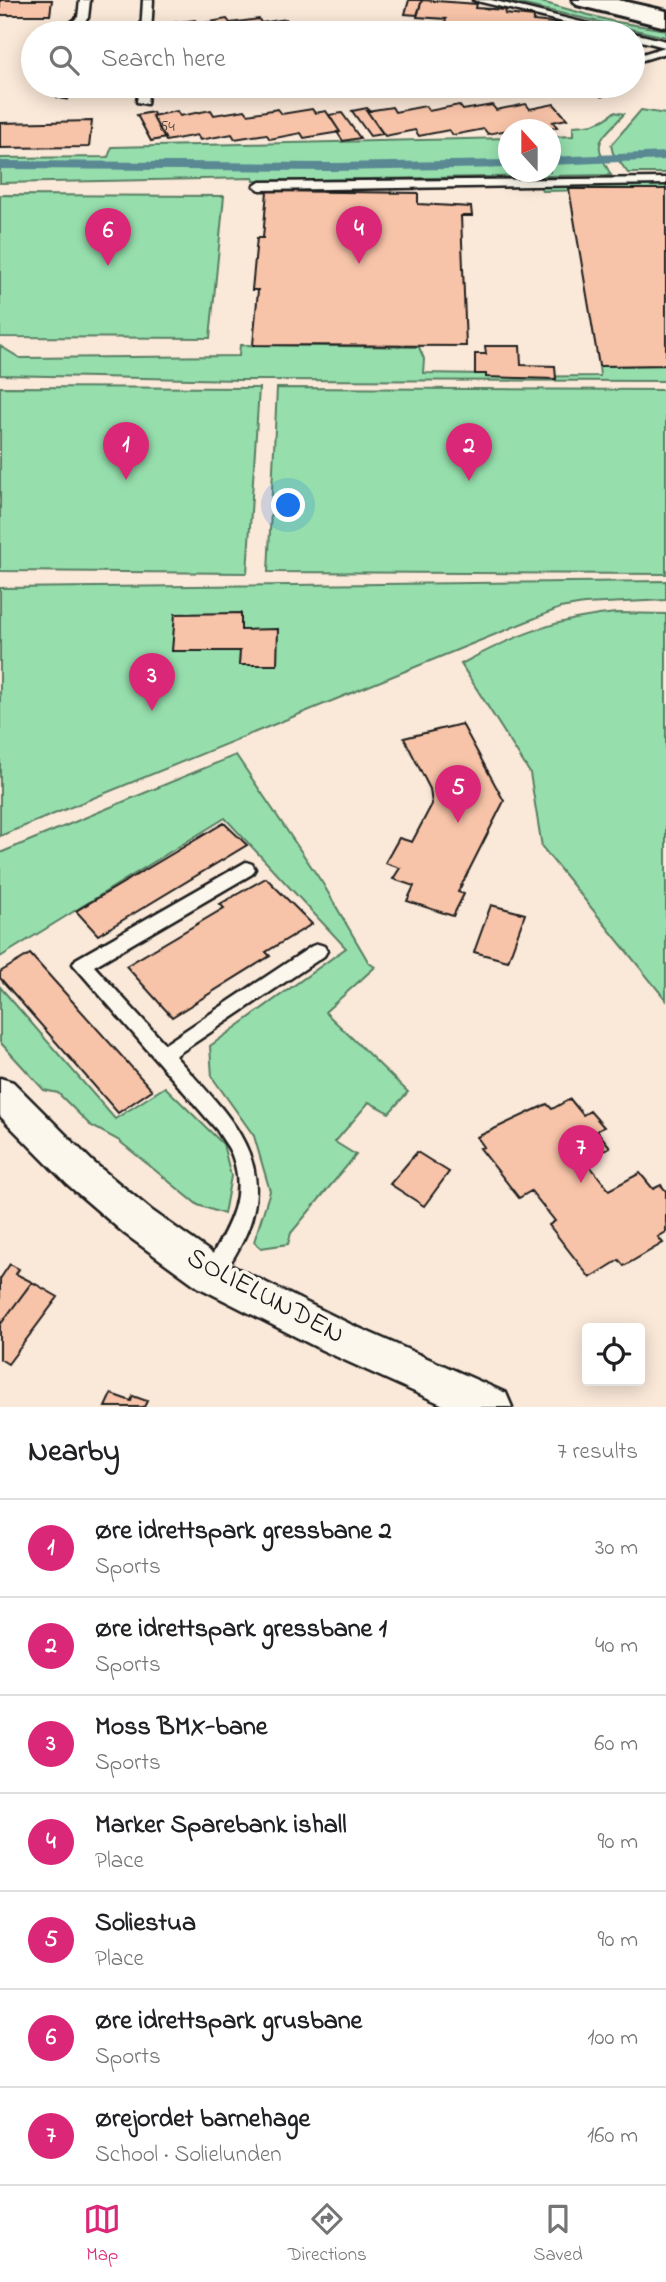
<!DOCTYPE html>
<meta charset="utf-8">
<style>
:root{--surface:#fff;--page:#f2f2f2;--text:#202124;--muted:#757577;--line:#e0e0e0;--accent:#db2777}
body{margin:0;font-family:"Indie Flower",sans-serif;background:var(--page);color:var(--text)}
.controls{position:absolute;right:21px;bottom:21px;display:grid;overflow:hidden;border-radius:7px;box-shadow:0 4px 18px #0003}
.controls button{width:63px;height:63px;display:grid;place-items:center;padding:0;border:0;border-bottom:2px solid var(--line);background:var(--surface);color:var(--text);font:35px sans-serif}
.compass{position:absolute;left:498px;top:119px;width:63px;height:63px;border-radius:50%;background:var(--surface);box-shadow:0 4px 18px #0003;rotate:339deg}
.you{position:absolute;left:289px;top:506px;width:24px;height:24px;margin:-18px;border:5px solid #fff;border-radius:50%;background:#1a73e8;box-shadow:0 0 0 10px #1a73e833}
.badge{display:grid;place-items:center;width:46px;height:46px;border-radius:50%;background:var(--accent);color:#fff;font-size:23px;font-weight:700}
.pin{position:absolute;translate:-50% -58px;filter:drop-shadow(0 2px 4px #0008)}
.pin::after{content:'';position:absolute;top:37px;width:24px;height:21px;background:inherit;clip-path:polygon(0 0,100% 0,50% 100%)}
.list{margin:0;padding:0;list-style:none}
h2{display:flex;justify-content:space-between;align-items:center;height:91px;margin:0;padding:0 28px;font-size:30px}
h2 small{font-size:23px;font-weight:400;color:var(--muted)}
.list li{display:grid;grid-template-columns:46px 1fr auto;gap:21px;align-items:center;box-sizing:border-box;height:98px;padding:0 28px;border-top:2px solid var(--line)}
.list b{display:block;font-size:26px;white-space:nowrap}
.list p{margin:0;font-size:23px;white-space:nowrap;color:var(--muted)}
.list em{font-size:23px;font-style:normal;color:var(--muted)}
.icon{flex:none;width:38px;height:38px;fill:none;stroke:currentColor;stroke-width:2;stroke-linecap:round;stroke-linejoin:round}
.map{position:relative;flex:none;width:666px;height:1407px;overflow:hidden}
.search{position:absolute;background:var(--surface);box-shadow:0 4px 18px #0003;left:21px;right:21px;top:21px;height:77px;display:flex;align-items:center;gap:18px;box-sizing:border-box;padding:0 24px;border-radius:38px;color:var(--muted);font-size:26px}
.sheet{height:777px;background:var(--surface)}
nav{display:flex;justify-content:space-around;align-items:center;box-sizing:border-box;height:98px;border-top:2px solid var(--line);background:var(--surface);font-size:19px;color:var(--muted)}
nav a{display:grid;justify-items:center;gap:4px}
nav .on{color:var(--accent)}
.map>svg:first-child{display:block}
</style>
<div class="map">
<svg width="666" height="1407" viewBox="0 0 666 1407">
<rect width="100%" height="100%" fill="#fae8d8"/>
<filter id="ink" filterUnits="userSpaceOnUse"><feTurbulence type="fractalNoise" baseFrequency=".0143" numOctaves="2"/><feDisplacementMap in="SourceGraphic" scale="14" xChannelSelector="R" yChannelSelector="G"/><feConvolveMatrix kernelMatrix="1 2 1 2 8 2 1 2 1" color-interpolation-filters="sRGB"/></filter>
<g filter="url(#ink)">
<path fill="#96dfad" stroke="#597e64" stroke-width="2" d="M502 0H534L611 21 666 30V37Z
M641 110 666 114V173H628L613 153 611 145Z
M614 112 624 114C599 142 591 140 611 175L254 181 253 178 0 183V158L108 157 112 147 508 138V172H550L551 137 573 136V126C590 125 602 124 614 112Z
M554 184H666V189L542 191 541 187Z
M0 195 224 196 210 338 0 337Z
M240 345 419 347 424 359 423 373 486 374 487 377 600 376 599 366 666 365V381L239 380 0 375V346L20 358 239 356Z
M0 387 259 388 247 573 0 571Z
M277 388 666 390V574L268 572Z
M666 581V600L584 604 560 608 0 836V588Z
M616 613 666 614V1000L542 847 530 773 461 664C513 636 558 618 616 613Z
M236 755 323 884 369 963 375 967 325 1012 408 1092 389 1113 369 1102 335 1142 356 1155 291 1233 288 1244 261 1248 254 1242 270 1191 254 1136 212 1077 210 1046 346 948 225 818 0 957V853Z
M0 987 115 1119 165 1087 223 1144 231 1176 224 1214 198 1205 118 1140 90 1125 58 1093 44 1090 0 1042Z"/>
<g fill="none" stroke-linecap="round" stroke-linejoin="round">
<path stroke="#5a8993" stroke-width="8" d="M550 161 666 156
M0 165 333 167 508 164"/>
</g>
<path fill="#f8c4a9" stroke="#1c1c1c" stroke-width="2" d="M0 0H52L50 15H0Z
M409 0H422L417 15 405 14Z
M422 0 477 4 476 8 506 10 505 14 535 17 533 21 564 24 563 28 573 29 572 33 474 31 475 26 445 24 446 19 417 17Z
M227 19 230 23 259 19 261 23 286 19 294 32 178 33 172 23 195 20 198 24Z
M526 104 530 109 554 104 567 119 553 122 557 127 545 130 518 128 488 134 484 129 453 135 449 130 419 136 415 130 385 136 367 111 392 107 395 112 425 106 429 111 459 105 463 110 492 105 496 110Z
M367 108 370 111H367L383 134 370 136 352 111Z
M278 109 282 114 312 109 315 113 326 111 340 132 304 138 301 133 270 139 266 134 235 139 232 134 200 140 197 135 166 141 152 116 177 111 180 116 211 110 214 115 245 110 248 114Z
M153 112 154 115 152 116 165 138 151 141 137 115Z
M342 113 360 138 343 141 337 132H340L329 115Z
M92 121 89 147 0 148V123Z
M569 189H666V365L599 366Z
M267 191 418 193V204L471 207 472 216H461L466 346 253 345 258 290H252L257 238H263Z
M485 346H520L521 365 555 366 556 379 486 377V374H475V354H486Z
M241 613V630L278 629 277 665H239L240 651H172L175 614Z
M462 724 504 801 458 892 464 894 453 916 407 901 414 886 393 879 400 868 385 863 399 838 412 842 432 804 430 789 404 738Z
M224 823 247 845 98 935 76 911Z
M266 878 312 924 266 952 270 956 172 1017 126 966 224 908 220 904Z
M491 905 525 914 508 961 474 952Z
M30 954 152 1090 118 1113 0 978V972Z
M570 1099 583 1115 590 1111 604 1127 597 1131 610 1147 586 1161 609 1190 640 1173 653 1189 661 1185 666 1191V1232L658 1237 663 1243 624 1266 619 1260 590 1278 549 1225 555 1221 531 1191 519 1198 480 1148 484 1147 477 1137 547 1104 552 1109Z
M417 1152 449 1172 424 1206 390 1184Z
M10 1264 19 1269 16 1274 32 1282 0 1325V1279Z
M32 1282 58 1297 8 1364 0 1359V1325Z
M111 1394 131 1401 133 1396 147 1401 144 1407H105Z"/>
<g fill="none" stroke-linecap="round" stroke-linejoin="round">
<defs>
<path id="lane" d="M80 0H90L88 18 77 28 76 33H66L68 25 78 17Z
M143 0H153L151 33H141Z
M473 0H491L626 33H608Z
M631 33H633L666 41V53L633 63V57L665 47 633 39Z
M60 86H70L67 98 58 96Z
M139 86H149L147 104 137 102Z
M601 86H612L602 95 597 92Z
M666 178V184L260 190 254 186 260 182Z
M246 862 252 864 255 869 252 874 94 966 165 1044 312 946 318 944 324 946 327 951 324 956 175 1056C221 1108 277 1154 248 1229 241 1247 229 1265 219 1281L212 1284 205 1281 202 1275C220 1236 249 1205 233 1158 230 1148 222 1139 217 1130L73 964 76 959Z"/>
<path id="street" d="M0 1078 13 1082 93 1162 151 1210 226 1263 350 1324 506 1393 512 1407H448L322 1350 198 1287 125 1234 67 1184 0 1116Z"/>
<path id="secondary" d="M573 0H618L666 11V27L577 5Z"/>
</defs>
<use href="#lane" stroke="#1c1c1c" stroke-width="5"/>
<use href="#street" stroke="#1c1c1c" stroke-width="5"/>
<use href="#secondary" stroke="#1c1c1c" stroke-width="6"/>
<use href="#lane" fill="#fbf7ec" fill-rule="evenodd"/>
<use href="#street" fill="#fbf7ec" fill-rule="evenodd"/>
<use href="#secondary" fill="#fbf7ec" fill-rule="evenodd"/>
</g>
</g>
<g text-anchor="middle" dominant-baseline="central" stroke-width="7" stroke-linejoin="round" paint-order="stroke">
<g font-size="16" fill="#53463f">
<text x="167" y="127">54</text>
</g>
<g font-size="28" fill="#1c1c1c" stroke="#fbf7ec">
<text transform="translate(265 1297) rotate(28)">SOLIELUNDEN</text>
</g>
</g>
</svg>
<div class="controls">
<button><svg class="icon" aria-label="locate" viewBox="0 0 24 24"><circle cx="12" cy="12" r="6"/><path d="M12 2v4M12 18v4M2 12h4M18 12h4"/></svg></button>
</div>
<svg class="compass" viewBox="-18 -18 36 36"><path d="M0-13l5 13h-10z" fill="#e53935"/><path d="M0 13l5-13h-10z" fill="#757577"/></svg>
<div class="you"></div>
<div class="pin badge" style="left:126px;top:480px">1</div>
<div class="pin badge" style="left:469px;top:481px">2</div>
<div class="pin badge" style="left:152px;top:711px">3</div>
<div class="pin badge" style="left:359px;top:264px">4</div>
<div class="pin badge" style="left:458px;top:823px">5</div>
<div class="pin badge" style="left:108px;top:266px">6</div>
<div class="pin badge" style="left:581px;top:1183px">7</div>
<div class="search"><svg class="icon" aria-label="search" viewBox="0 0 24 24"><circle cx="10" cy="10" r="6"/><path d="M15 15l6 6"/></svg>Search here</div>
</div>
<section class="sheet">
<h2>Nearby<small>7 results</small></h2>
<ul class="list">
<li><span class="badge">1</span><div><b>Øre idrettspark gressbane 2</b><p>Sports</p></div><em>30 m</em></li>
<li><span class="badge">2</span><div><b>Øre idrettspark gressbane 1</b><p>Sports</p></div><em>40 m</em></li>
<li><span class="badge">3</span><div><b>Moss BMX-bane</b><p>Sports</p></div><em>60 m</em></li>
<li><span class="badge">4</span><div><b>Marker Sparebank ishall</b><p>Place</p></div><em>90 m</em></li>
<li><span class="badge">5</span><div><b>Soliestua</b><p>Place</p></div><em>90 m</em></li>
<li><span class="badge">6</span><div><b>Øre idrettspark grusbane</b><p>Sports</p></div><em>100 m</em></li>
<li><span class="badge">7</span><div><b>Ørejordet barnehage</b><p>School · Solielunden</p></div><em>160 m</em></li>
</ul>
</section>
<nav>
<a class="on"><svg class="icon" aria-label="map" viewBox="0 0 24 24"><path d="M3 6l6-2 6 2 6-2v14l-6 2-6-2-6 2zM9 4v14M15 6v14"/></svg>Map</a>
<a><svg class="icon" aria-label="directions" viewBox="0 0 24 24"><path d="M12 3l9 9-9 9-9-9zM9 14v-3h6M13 9l2 2-2 2"/></svg>Directions</a>
<a><svg class="icon" aria-label="saved" viewBox="0 0 24 24"><path d="M7 4h10v16l-5-4-5 4z"/></svg>Saved</a>
</nav>
